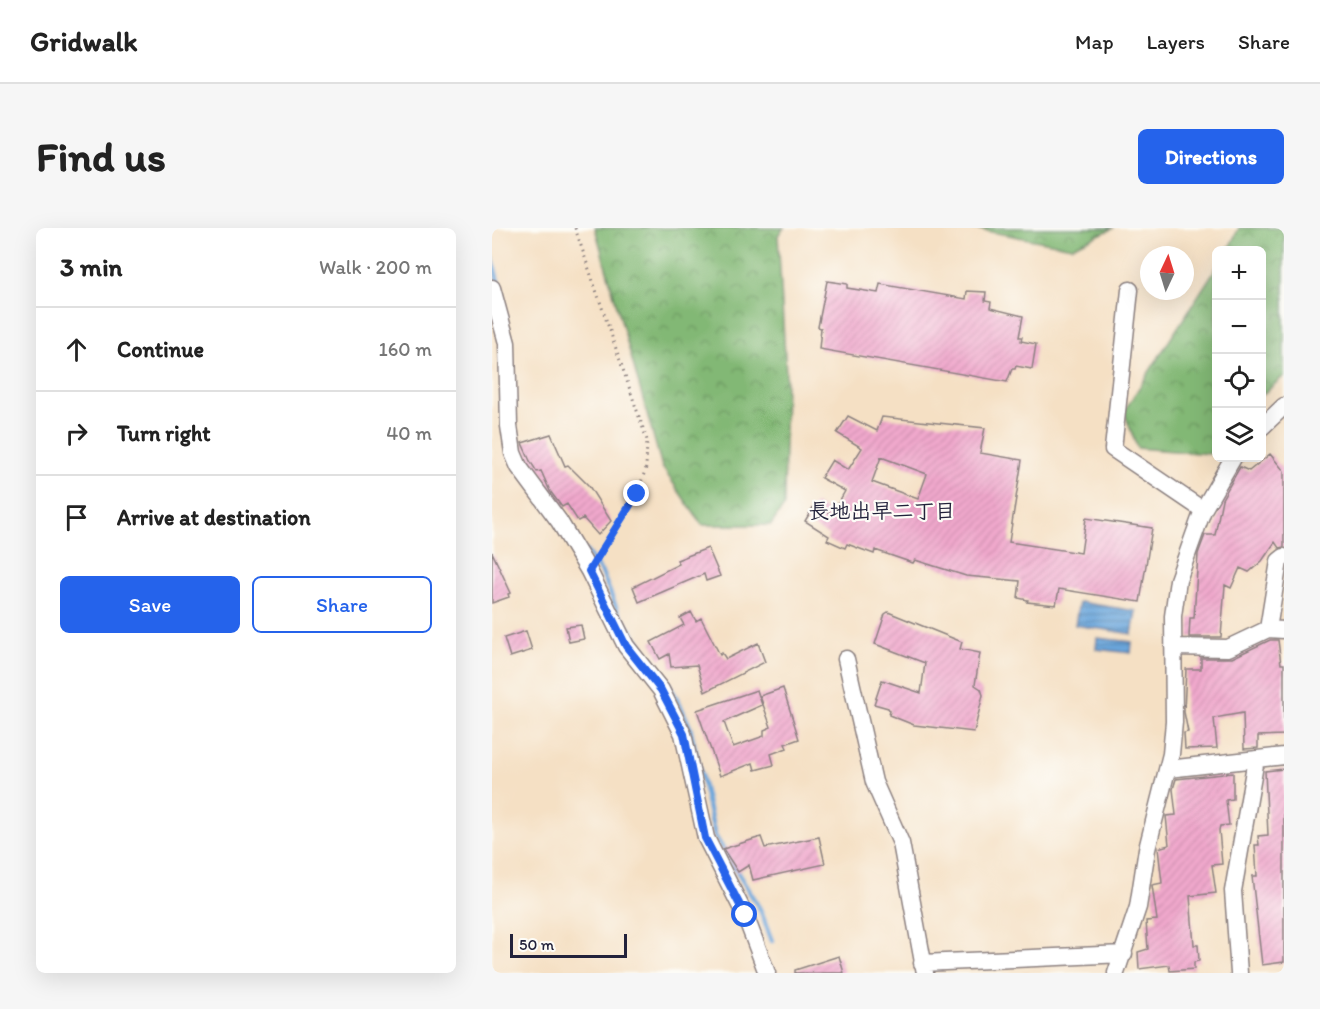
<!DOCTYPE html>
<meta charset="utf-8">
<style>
:root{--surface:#fff;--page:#f6f6f6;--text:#222;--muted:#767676;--line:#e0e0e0;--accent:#2563eb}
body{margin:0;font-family:Itim,"Klee One",sans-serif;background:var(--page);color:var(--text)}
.controls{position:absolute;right:18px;top:18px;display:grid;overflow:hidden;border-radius:9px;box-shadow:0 6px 24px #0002}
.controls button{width:54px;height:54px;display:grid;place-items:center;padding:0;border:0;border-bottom:2px solid var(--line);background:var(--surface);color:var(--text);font:30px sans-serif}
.compass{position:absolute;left:648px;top:18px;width:54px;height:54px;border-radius:50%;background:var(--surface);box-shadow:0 6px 24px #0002;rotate:4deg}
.scale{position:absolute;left:18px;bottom:15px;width:117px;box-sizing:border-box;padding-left:6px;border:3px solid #22223b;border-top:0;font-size:16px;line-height:21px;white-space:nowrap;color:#22223b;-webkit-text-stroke:4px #fdfcf7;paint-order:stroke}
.stop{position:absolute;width:18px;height:18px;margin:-14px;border:4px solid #2563eb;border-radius:50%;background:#fff}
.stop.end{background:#2563eb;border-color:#fff;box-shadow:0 2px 6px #0008}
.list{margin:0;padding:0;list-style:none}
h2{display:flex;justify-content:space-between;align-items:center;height:78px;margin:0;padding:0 24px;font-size:26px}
h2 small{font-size:20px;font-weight:400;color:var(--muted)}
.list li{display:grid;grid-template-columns:39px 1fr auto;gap:18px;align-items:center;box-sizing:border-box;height:84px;padding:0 24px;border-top:2px solid var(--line)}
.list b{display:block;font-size:22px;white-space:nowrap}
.list em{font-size:20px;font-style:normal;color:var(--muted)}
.actions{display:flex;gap:12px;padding:18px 24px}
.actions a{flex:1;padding:14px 0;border:2px solid var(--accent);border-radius:9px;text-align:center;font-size:21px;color:var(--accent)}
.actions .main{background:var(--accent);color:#fff}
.icon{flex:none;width:33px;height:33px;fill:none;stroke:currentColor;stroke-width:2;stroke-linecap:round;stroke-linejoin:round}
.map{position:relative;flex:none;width:792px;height:745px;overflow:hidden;border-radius:9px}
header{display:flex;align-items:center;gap:36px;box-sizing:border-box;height:84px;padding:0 30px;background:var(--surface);border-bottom:2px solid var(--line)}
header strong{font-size:28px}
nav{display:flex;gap:33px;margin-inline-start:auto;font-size:21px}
.intro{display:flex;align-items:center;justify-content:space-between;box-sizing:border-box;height:144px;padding:0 36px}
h1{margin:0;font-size:42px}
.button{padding:15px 27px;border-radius:9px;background:var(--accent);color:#fff;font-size:21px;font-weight:700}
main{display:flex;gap:36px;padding:0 36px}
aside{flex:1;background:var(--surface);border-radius:9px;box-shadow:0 6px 24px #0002}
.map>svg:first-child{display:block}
</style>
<header>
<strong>Gridwalk</strong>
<nav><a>Map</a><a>Layers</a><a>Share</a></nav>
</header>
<div class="intro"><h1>Find us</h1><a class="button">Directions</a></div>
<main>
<aside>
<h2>3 min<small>Walk · 200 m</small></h2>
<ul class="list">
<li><svg class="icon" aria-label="ahead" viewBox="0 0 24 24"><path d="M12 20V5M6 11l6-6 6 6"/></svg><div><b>Continue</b></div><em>160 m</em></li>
<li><svg class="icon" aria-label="right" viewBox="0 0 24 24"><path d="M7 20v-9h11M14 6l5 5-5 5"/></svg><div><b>Turn right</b></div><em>40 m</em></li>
<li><svg class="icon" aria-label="arrive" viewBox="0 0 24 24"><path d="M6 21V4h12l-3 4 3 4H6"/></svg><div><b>Arrive at destination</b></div></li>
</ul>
<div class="actions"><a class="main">Save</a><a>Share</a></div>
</aside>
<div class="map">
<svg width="792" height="745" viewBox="0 0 792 745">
<defs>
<pattern id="forest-crowns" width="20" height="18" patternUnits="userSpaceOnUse" patternTransform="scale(1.5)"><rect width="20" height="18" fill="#82b874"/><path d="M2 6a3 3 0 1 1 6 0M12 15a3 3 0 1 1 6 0" fill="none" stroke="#6a9560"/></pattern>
<pattern id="water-rules" width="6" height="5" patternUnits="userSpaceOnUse" patternTransform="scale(1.5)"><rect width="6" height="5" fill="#6aa6db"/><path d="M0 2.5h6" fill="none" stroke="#5787b3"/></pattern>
<pattern id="building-hatch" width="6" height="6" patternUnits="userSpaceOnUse" patternTransform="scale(1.5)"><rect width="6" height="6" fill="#f0a8cc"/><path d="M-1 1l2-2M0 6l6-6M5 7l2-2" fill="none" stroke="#ce90b0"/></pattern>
</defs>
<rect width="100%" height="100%" fill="#fdfcf7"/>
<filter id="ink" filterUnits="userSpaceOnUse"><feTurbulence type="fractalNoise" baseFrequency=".0167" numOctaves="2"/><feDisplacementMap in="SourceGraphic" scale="12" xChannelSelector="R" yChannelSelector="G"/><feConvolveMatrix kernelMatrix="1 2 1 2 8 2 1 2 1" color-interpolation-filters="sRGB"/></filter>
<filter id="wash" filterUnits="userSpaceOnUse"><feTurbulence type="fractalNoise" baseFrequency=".008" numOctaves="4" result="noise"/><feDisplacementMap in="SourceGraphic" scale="24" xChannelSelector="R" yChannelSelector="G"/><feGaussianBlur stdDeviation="1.35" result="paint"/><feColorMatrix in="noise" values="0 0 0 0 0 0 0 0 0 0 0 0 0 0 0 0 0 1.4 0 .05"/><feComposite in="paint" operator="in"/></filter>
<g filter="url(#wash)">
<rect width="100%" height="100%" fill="#f5e0c4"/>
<path fill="url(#forest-crowns)" stroke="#526d58" stroke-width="1.5" d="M103 0H292L286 7 294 146 292 278 279 297H210L170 239Z
M478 0H622L580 19Z
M747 0H792V148L770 167V22H736Z
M724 40V205L718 226 645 220 632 183Z"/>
<path fill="url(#water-rules)" stroke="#46648b" stroke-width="1.5" d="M587 374 644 383 640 406 583 397Z
M605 410 640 414 639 425 604 421Z"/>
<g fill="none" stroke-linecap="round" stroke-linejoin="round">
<path stroke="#6aa6db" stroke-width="4.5" d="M0 29 8 62
M94 323 110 345 127 386 174 451 187 474 198 499 223 608 268 681 280 713"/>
</g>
<g id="blocks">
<path fill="url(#building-hatch)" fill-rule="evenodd" d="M335 53 355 56V60L386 65 388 56 474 71 475 63 494 64 493 73 499 74 498 80 531 88 527 109H530L529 113 544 116 540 141 524 138 523 141H520L515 154 327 121 329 100 326 99Z
M356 188 385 203 390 189 493 200 488 225 530 232 517 314 589 325 594 290 660 300 648 374 567 361 564 377 535 374 536 372 526 370 528 353 474 348 423 332 421 335 383 322 382 326 355 316 353 320 335 312 337 308 313 293 323 276 340 286 353 263 329 250 340 232 356 242 370 220 345 205ZM389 229 435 246 426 271 380 254Z
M59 206 73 238 76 237 97 258 119 293 106 307 91 290 86 293 75 276 70 279 58 263 49 243 45 244 38 233 30 215Z
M778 226 792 243V319L787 320 783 314 770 333 757 344 748 340 739 360 733 357 729 409H697L698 390H702L706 326 713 307H723L730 271 748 239 757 243Z
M216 320 228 348 214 353 212 346 147 374 141 359 187 336 185 332Z
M0 324 19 365 16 366 17 369 0 375Z
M199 384 204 393 209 390 228 427 230 425 234 431 266 415 273 434 213 464 205 437 179 439 177 426 168 431 159 414 192 397 188 390Z
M396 384 470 414 468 421 488 425 483 457 489 461 491 467 482 504 422 497 397 487 398 483 396 480 382 476 390 452 429 465 433 435 383 416 393 386Z
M89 397 92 411 77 414 74 399Z
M34 403 40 422 18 429 12 410Z
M778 412H786L789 436H792V507L766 508V520L752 521 751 485 722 490 725 520 693 521 692 505 696 504 692 484 694 441H709V430H740Z
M291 460 307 511 293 516 295 520 279 526 282 537 263 542 261 535 228 548 205 482 265 462 270 477 232 494 241 519 272 508V502L279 499 268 468Z
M792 541V734L770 737 760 648H765L763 617H767L766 608 776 607 773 543Z
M741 545V571L734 572 737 597 728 598 727 602 730 636 720 637 724 665 698 668 702 717H706L707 733 702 734V741L678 743 677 737 647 741 646 724 656 721 654 693 665 692 660 657 670 655 666 620 677 617 674 588 684 587 681 561 684 551Z
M269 609 273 620 327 609 333 636 261 652 257 637 246 644 231 621Z
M347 728 352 745H303V742Z"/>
</g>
</g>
<g filter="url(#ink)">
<use href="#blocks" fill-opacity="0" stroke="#8c8180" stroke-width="1.5"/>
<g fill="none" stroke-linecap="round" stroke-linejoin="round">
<defs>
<path id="minor" d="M0 60 15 115 17 198 21 225 27 239 67 293 97 343 134 418 169 462 191 506 214 610 253 687 275 745
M638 62 621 221 711 282
M770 199 792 178
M776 401 792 402
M681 419 736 420 776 401 787 333 792 329
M354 431 382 554 409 615 433 745
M676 541 792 528
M430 735 632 726
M624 745 646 679 655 621 679 526 682 494 681 388 686 352 711 282 741 230
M747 745 741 663 764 531"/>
</defs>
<use href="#minor" stroke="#8c8180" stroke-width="19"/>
<path stroke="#8c8180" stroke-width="3" stroke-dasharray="1.5 4.5" stroke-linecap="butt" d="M83 0 155 212 154 240 145 266 106 327"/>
<use href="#minor" stroke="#fff" stroke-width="16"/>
</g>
</g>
<g fill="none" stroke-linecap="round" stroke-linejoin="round" filter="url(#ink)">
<path stroke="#2563eb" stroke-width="8" d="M145 266 97 343 134 418 169 462 192 506 213 610 253 687"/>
</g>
<g text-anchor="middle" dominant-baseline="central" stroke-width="4.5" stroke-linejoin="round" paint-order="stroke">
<g font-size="21" font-weight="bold" fill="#22223b" stroke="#fdfcf7">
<text x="390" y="282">長地出早二丁目</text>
</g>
</g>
</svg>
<div class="controls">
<button>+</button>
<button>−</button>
<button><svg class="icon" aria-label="locate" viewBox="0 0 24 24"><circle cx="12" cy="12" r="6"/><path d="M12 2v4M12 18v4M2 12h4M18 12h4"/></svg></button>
<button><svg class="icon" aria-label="layers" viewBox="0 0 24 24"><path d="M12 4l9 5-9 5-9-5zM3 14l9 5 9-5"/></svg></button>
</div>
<svg class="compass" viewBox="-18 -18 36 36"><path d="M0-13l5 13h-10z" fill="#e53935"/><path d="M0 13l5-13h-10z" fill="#767676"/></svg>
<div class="scale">50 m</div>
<div class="stop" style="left:253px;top:687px"></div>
<div class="stop end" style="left:145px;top:266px"></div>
</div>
</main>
